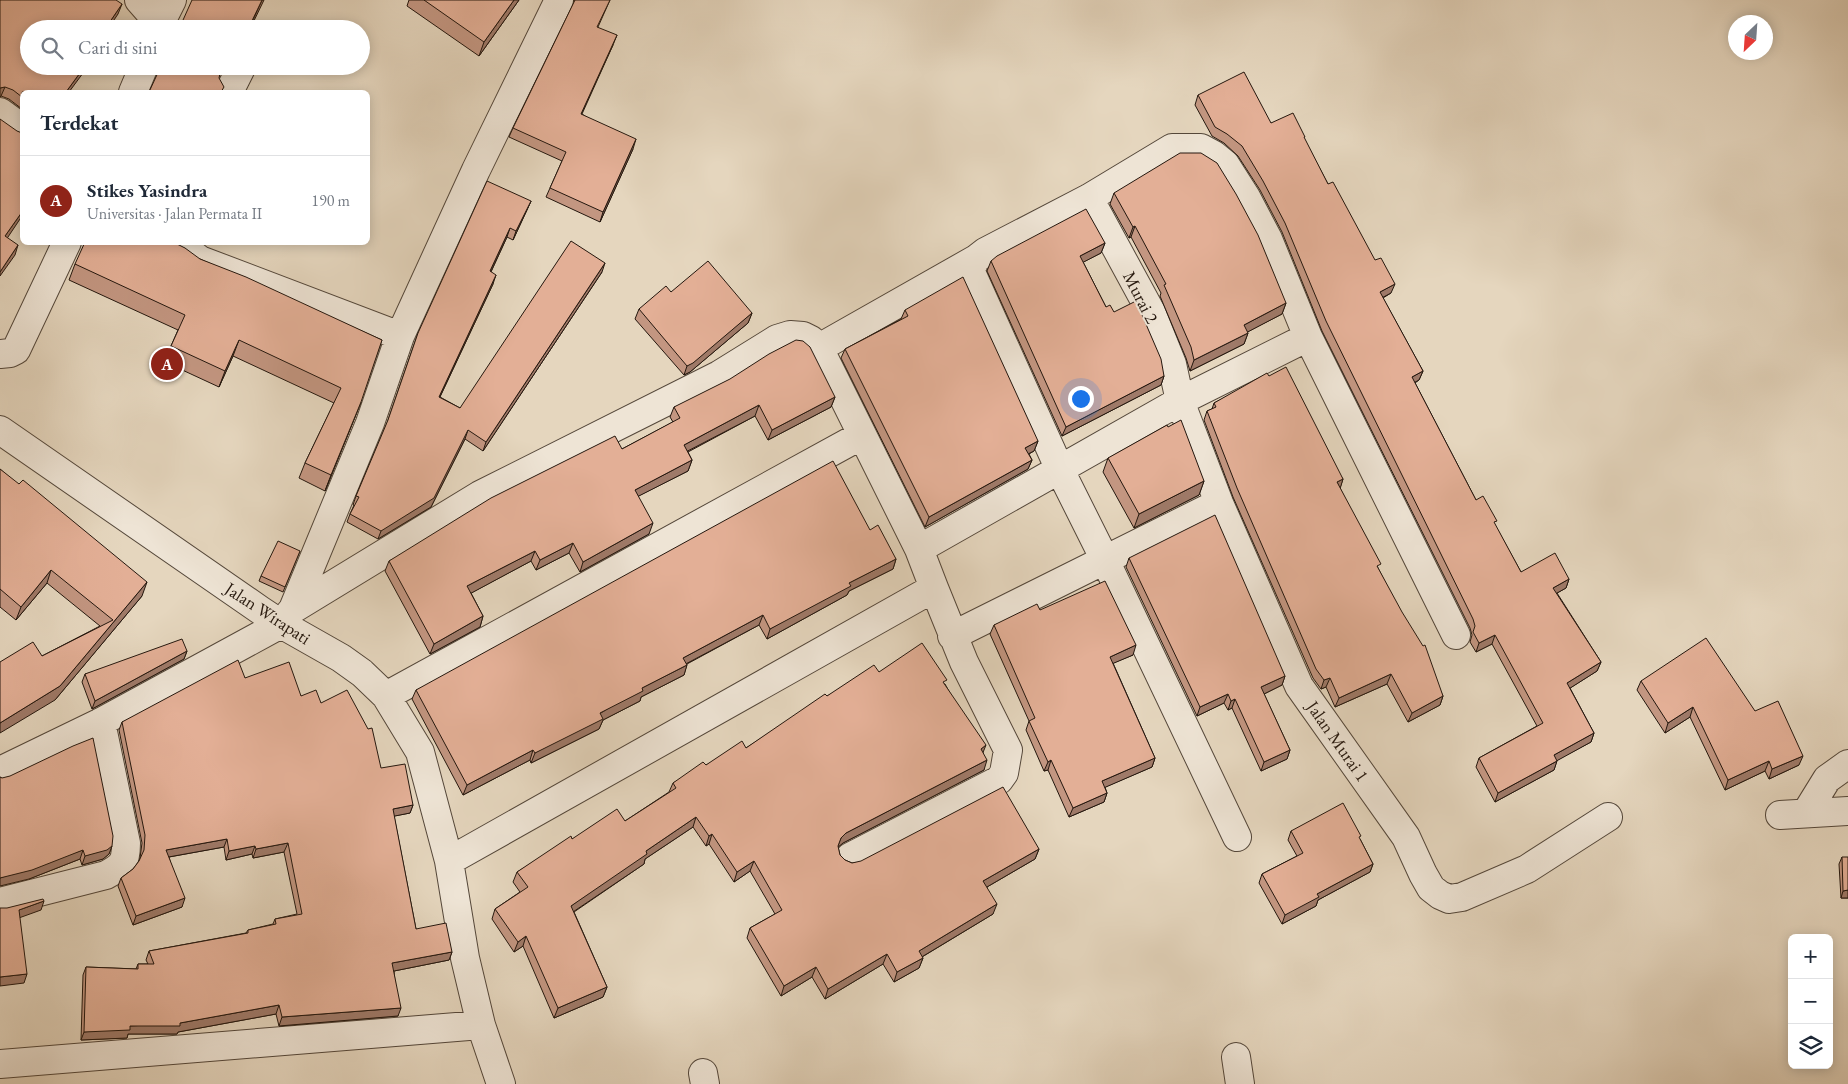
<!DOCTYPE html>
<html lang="id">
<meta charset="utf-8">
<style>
:root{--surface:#fff;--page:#f2f2f3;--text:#1f2937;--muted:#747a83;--line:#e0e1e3;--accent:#8f2418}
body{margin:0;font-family:"EB Garamond",serif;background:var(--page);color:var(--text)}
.controls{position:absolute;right:15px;bottom:15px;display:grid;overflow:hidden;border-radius:8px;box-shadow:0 2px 12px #0003}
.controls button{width:45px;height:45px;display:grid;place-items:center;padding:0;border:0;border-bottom:1px solid var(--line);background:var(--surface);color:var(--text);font:25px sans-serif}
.compass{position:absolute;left:1728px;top:15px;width:45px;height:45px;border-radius:50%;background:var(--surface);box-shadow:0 2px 12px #0003;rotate:205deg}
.you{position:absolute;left:1080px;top:398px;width:18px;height:18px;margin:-12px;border:4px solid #fff;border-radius:50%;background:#1a73e8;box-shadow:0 0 0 8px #1a73e833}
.badge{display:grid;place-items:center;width:32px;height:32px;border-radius:50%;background:var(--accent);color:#fff;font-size:16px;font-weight:700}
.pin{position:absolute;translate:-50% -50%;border:2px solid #fff;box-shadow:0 1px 5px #0006}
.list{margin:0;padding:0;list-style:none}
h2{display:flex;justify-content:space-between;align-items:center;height:65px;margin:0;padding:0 20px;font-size:21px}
h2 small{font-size:16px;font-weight:400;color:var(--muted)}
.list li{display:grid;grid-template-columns:32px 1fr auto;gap:15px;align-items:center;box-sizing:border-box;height:90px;padding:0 20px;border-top:1px solid var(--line)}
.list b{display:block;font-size:19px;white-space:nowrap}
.list p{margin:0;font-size:16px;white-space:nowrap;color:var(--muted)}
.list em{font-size:16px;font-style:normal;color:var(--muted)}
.icon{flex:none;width:28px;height:28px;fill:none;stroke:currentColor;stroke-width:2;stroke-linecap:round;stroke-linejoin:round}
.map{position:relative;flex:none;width:1848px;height:1084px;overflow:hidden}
.search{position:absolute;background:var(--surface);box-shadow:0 2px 12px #0003;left:20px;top:20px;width:350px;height:55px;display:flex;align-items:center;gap:12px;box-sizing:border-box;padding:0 18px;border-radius:28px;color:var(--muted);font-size:19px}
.panel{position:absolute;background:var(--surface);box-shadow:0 2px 12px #0003;left:20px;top:90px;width:350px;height:155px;border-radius:8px}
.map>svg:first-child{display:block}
</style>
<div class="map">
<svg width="1848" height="1084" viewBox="0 0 1848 1084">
<rect width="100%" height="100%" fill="#e5d6be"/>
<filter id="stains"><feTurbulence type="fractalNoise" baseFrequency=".004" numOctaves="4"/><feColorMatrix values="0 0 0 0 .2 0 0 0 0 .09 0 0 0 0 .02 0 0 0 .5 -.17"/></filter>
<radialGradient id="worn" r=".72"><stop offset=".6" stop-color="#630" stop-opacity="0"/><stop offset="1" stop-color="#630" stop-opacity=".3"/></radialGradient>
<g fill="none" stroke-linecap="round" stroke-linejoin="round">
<defs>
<path id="minor" d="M139 0 160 24 159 29
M160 24 172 0
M133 92 144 66
M229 92 242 66
M0 112 22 128
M1089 198 1151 312 1172 364 1180 401 1219 503 1299 686 1406 837 1423 874 1431 888 1440 895 1449 899 1462 897 1527 869 1608 817
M177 242 200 260 400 336
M1308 337 1456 635
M819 348 976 259
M0 354 10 353 16 350 67 242
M0 430 260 610 281 624 341 658 362 673 386 696 420 752 449 861 465 958 481 1025 501 1084
M293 609 480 495 719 375 777 339 790 335 803 336 811 340 819 348 919 549 1180 401 1308 337 1268 239 1246 197 1225 164 1214 155 1201 148H1172L1089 198 985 252 976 259 970 270 1060 470 1105 560 1237 837
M952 636 1219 503
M386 696 862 435
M0 771 101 722 281 624 293 609 370 423 400 336 476 170 559 0
M1806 813 1827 779 1848 764
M1780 815 1848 811
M850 857 999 780 1004 773 1008 750 964 662 934 588
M449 861 934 588 919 549
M0 902 106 875C123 866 126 862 126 843L101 722
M1236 1057 1240 1084
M0 1064 481 1025
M703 1073 705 1084"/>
</defs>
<use href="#minor" stroke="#54473a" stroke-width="30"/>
<use href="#minor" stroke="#eee4d5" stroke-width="28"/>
</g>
<path fill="#c39681" stroke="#24170e" d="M0 0 118 14 29 29 86 69 22 92V109L9 99 1 96Z
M409 0H519L479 56 407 6Z
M574 0H610L598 27 613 45 582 114 633 149 600 222 546 197 562 161 509 137 513 128 574 3Z
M1198 95 1271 123 1304 139 1328 184 1391 293 1383 298 1423 371 1419 380 1415 383 1476 500 1495 525 1521 572 1569 579 1566 588 1557 593 1601 662 1597 671 1570 688 1594 733 1591 742 1557 760 1554 770 1495 802 1476 767 1479 758 1537 726 1492 644 1476 652 1470 642 1472 635 1470 628 1322 331 1282 232 1260 190 1238 156 1224 143 1212 136 1195 105Z
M1114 193 1286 303 1282 314 1247 332 1248 333 1244 344 1190 371 1186 358 1160 296 1161 293 1131 237 1129 238 1110 204Z
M531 201 513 240 507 237 491 272 493 284 440 397 460 408 602 272 483 451 465 439 431 507 378 539 347 522 350 514 354 505H353L356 496 387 423 418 333Z
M1105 243 1101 253 1083 262 1106 307 1114 312 1164 376 1161 385 1062 436 987 271 991 261Z
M200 259 382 340 355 417 325 491 299 478 305 463 334 403 233 356 219 387 165 362 171 346 178 330 69 280 75 264Z
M671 292 752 313 748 323 690 372 684 375 635 319 639 309Z
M905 310 1038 441 1034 451 1029 454 1032 460 1028 469 925 527 841 358 845 349 901 319Z
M1269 376 1343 479 1340 488 1379 570 1443 696 1440 705 1408 722 1387 684 1335 707 1326 687 1321 689 1313 678 1233 497 1204 420 1207 411 1212 409 1214 403Z
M835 397 831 407 768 440 755 416 688 452 692 460 688 471 638 496 649 534 580 572 569 553 536 570 531 561 471 593 483 616 480 627 430 654 385 571 389 561 622 449 673 422 670 417 674 407Z
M1108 458 1204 481 1199 495 1134 528 1103 472Z
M0 469 142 596 55 700 42 656 100 626 47 583 16 620 0 607Z
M870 530 896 559 893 569 849 591 847 595 767 639 759 625 687 664 684 675 641 697 640 701 603 720 599 729 531 763 530 760 463 795 412 699 416 690Z
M300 551 283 592 259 581 261 576Z
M1129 558 1285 676 1282 685 1264 694 1290 750 1287 759 1261 771 1232 708 1228 710 1224 703 1197 716 1126 567Z
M1040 610 1133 655 1113 663 1155 758 1152 767 1105 787 1107 793 1104 802 1069 817 1048 770 1044 771 1026 730 1029 721 990 634 994 625Z
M187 651 184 659 92 709 82 682 85 674Z
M879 672 945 684 983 753 984 770 843 843 838 847 840 855 845 860 852 863 1039 849 1035 859 987 887 993 914 922 957 923 958 919 968 894 982 883 964 825 999 812 977 781 996 747 938 750 928 775 914 750 871 734 882 709 844 706 846 693 827 645 859 644 864 574 912 607 987 603 997 554 1018 523 946 514 952 492 919 495 909 520 892 513 882 517 872 572 839 625 821 669 792 673 783 706 765 746 748 827 696Z
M245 678 301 696 321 703 413 805 410 813 394 816 416 929 452 952 449 960 394 971 398 1016 279 1026 276 1014 178 1032 177 1034H128L127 1038 81 1040 83 975 86 967 136 969 138 964H148L146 960 149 951 246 933 248 930 273 924 275 919 297 914 284 852 253 858 252 854 226 860 224 847 169 857 182 907 133 925 118 886 121 878 133 869 139 861 140 858 142 843 119 730 122 722Z
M1641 681 1755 711 1799 765 1769 779 1765 771 1725 790 1690 717 1665 733 1637 690Z
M0 777 112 846 109 854 103 859 82 865 80 859 29 879Z
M1291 831 1360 839 1373 864 1370 872 1318 900 1316 906 1282 924 1259 883 1262 874 1297 856 1288 840Z
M1842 857 1848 898H1841L1839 864Z"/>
<path fill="#9f7a69" stroke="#24170e" d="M262 0H264L250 29H249Z
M514 0H519L479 56 484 42Z
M122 4 118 14 108 29H105Z
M617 35 613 45 577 123 581 114Z
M85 66H87L86 69 69 92H66Z
M222 66H224L215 85Z
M5 87 1 96 0 97V88Z
M636 139 633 149 600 222 603 212Z
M531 201 527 210 513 240 516 231Z
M22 212V216L2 246 5 236Z
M1135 226 1131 237 1129 238 1133 227Z
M510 228 507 237 487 280 490 271Z
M1105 243 1101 253 1076 266 1080 256Z
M18 245 15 255 0 276V272Z
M605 263 602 272 483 451 486 442Z
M496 275 493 284 436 405 439 397Z
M1395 284 1391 293 1376 301 1380 292Z
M1286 303 1282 314 1240 336 1244 325Z
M752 313 748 323 690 372 684 375 687 366Z
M1248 333 1244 344 1190 371 1194 360Z
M239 340 233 356 219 387 225 371Z
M1423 371 1419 380 1408 386 1412 377Z
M1164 376 1161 385 1062 436 1066 427Z
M835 397 831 407 768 440 772 430Z
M361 402 355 417 325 491 331 475Z
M759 405 755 416 680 455 684 445Z
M468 430 465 439 431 507 378 539 381 531Z
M1038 441 1034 451 1022 457 1025 448Z
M692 460 688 471 631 500 635 490Z
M1032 460 1028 469 925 527 929 517Z
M1343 479 1340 489 1337 482Z
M1204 481 1199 495 1134 528 1139 514Z
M653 523 649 534 580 572 583 562Z
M573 543 569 553 536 570 540 560Z
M535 551 531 561 464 597 467 586Z
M896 559 893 569 849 591 847 595 767 639 770 629 849 583Z
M51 570 47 583 16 620 21 607Z
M1569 579 1566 588 1550 597 1553 588Z
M147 582 142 596 55 700 0 733V723L60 686Z
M763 615 759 625 680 667 683 658Z
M483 616 480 627 430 654 434 644Z
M1495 635 1492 644 1476 652 1479 643Z
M1136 645 1133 655 1107 666 1110 657Z
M187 651 184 659 92 709 95 701Z
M1601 662 1597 671 1564 692 1567 683Z
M687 665 684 675 641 697 640 701 603 720 599 729 531 763 535 753 642 688Z
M1391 674 1387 684 1335 707 1339 698Z
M1285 676 1282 685 1258 697 1261 687Z
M1330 678 1326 687 1321 689 1324 680Z
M1228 694 1224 703 1197 716 1200 707Z
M1443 696 1440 705 1408 722 1412 713Z
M1235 699 1232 708 1228 710 1231 701Z
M1693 707 1690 717 1665 733 1668 723Z
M1594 733 1591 742 1551 764 1554 755Z
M986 745 982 755 981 749Z
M533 750 530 760 463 795 467 785Z
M1290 750 1287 759 1261 771 1264 762Z
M1803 756 1799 765 1769 779 1772 769Z
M1155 758 1152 767 1099 790 1102 781Z
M987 760 984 770 843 843 837 848 841 838 846 833Z
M1051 760 1048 770 1044 771 1048 762Z
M1557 761 1554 770 1495 802 1498 793Z
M1769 761 1765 771 1725 790 1728 780Z
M1107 793 1104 802 1069 817 1073 808Z
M413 805 410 813 390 817 393 809Z
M696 817 693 827 645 859 644 864 567 916 571 906 646 851Z
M712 834 709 844 706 846 709 836Z
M227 839 224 847 163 858 166 850Z
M288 843 284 852 253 858 256 849Z
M112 846 109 854 103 859 82 865 85 856Z
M255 846 252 854 226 860 229 851Z
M1039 849 1035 859 980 891 983 881Z
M83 850 80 859 29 879 0 886V878Z
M754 861 750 871 734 882 737 872Z
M1373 864 1370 872 1318 900 1316 906 1282 924 1285 915 1317 894Z
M1848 890V898H1841L1843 891Z
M185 898 182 907 133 925 136 916Z
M44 901 41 910 16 919 19 910Z
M997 904 993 914 915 961 919 951Z
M526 936 523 946 514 952 518 942Z
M452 952 449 960 389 972 392 963Z
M887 954 883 964 825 999 828 989Z
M923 958 919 968 894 982 897 972Z
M816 967 812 977 781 996 784 986Z
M27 974 24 983 0 986V977Z
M607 987 603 997 554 1018 558 1008Z
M279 1005 276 1014 178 1032 177 1034H128L127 1038 81 1040 84 1032 130 1026 180 1023Z
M401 1008 398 1016 279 1026 282 1017Z"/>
<path fill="#e3af96" stroke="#24170e" d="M0 0H116L122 4 105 29H29V66H85L66 92H22V97L13 90 5 87 0 88Z
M192 0H262L250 25 252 26 251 29H179Z
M424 0H514L484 42Z
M575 0H610L597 27 617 35 581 114 636 139 603 212 550 188 566 152 513 128Z
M161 66H222L221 69 219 78 224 87 221 92H149Z
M1244 72 1271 123 1293 113 1305 137H1304L1328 184 1333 182 1375 260 1381 258 1395 284 1380 292 1423 371 1412 377 1476 500 1483 496 1497 521 1494 522 1521 572 1555 553 1569 579 1553 588 1601 662 1567 683 1594 733 1554 755 1557 761 1498 793 1479 758 1543 723 1495 635 1479 643 1473 632 1475 626 1473 619 1326 321 1285 223 1263 181 1242 146 1227 134 1215 127 1198 95Z
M0 119 17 131 22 133V212L5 236 18 245 0 272Z
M1180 153H1201L1217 163 1236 194 1258 235 1286 303 1244 325 1248 333 1194 360 1191 347 1164 285 1166 284 1135 226 1133 227 1114 193Z
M487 181 531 201 516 231 510 228 490 271 496 275 439 397 460 408 571 241 605 263 486 442 468 430 434 498 381 531 350 514 359 497 356 496 388 420 418 333Z
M1086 209 1105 243 1080 256 1106 307 1110 305 1114 312 1136 301 1161 359 1164 376 1066 427 991 261 997 256Z
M85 242H173L185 248 200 259 246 277 382 340 361 402 331 475 305 463 341 388 239 340 225 371 171 346 185 315 75 264Z
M708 261 752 313 693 363 687 366 639 309 666 286 671 292Z
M963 277 1038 441 1025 448 1032 460 929 517 845 349 908 316 905 310Z
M796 340 803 341 810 347 835 397 772 430 759 405 684 445 692 460 635 490 653 523 583 562 573 543 540 560 535 551 467 586 483 616 434 644 389 561 491 498 615 436 622 449 680 418 674 407 730 379 769 354Z
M1286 367 1343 479 1337 482 1381 564 1377 566 1402 612 1423 646 1425 645 1443 696 1412 713 1391 674 1339 698 1330 678 1324 680 1316 669 1237 488 1207 411 1216 407 1214 403 1267 373 1269 376Z
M1181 420 1204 481 1139 514 1108 458 1167 425 1168 427Z
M833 461 870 530 878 525 896 559 849 583 851 586 770 629 763 615 683 658 687 665 642 688 643 691 600 713 603 719 535 753 533 750 467 785 416 690Z
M0 469 19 484 23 480 147 582 60 686 0 723V662L33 642 42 656 113 620 51 570 21 607 0 589Z
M1215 515 1285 676 1261 687 1290 750 1264 762 1235 699 1231 701 1228 694 1200 707 1129 558Z
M278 541 300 551 285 587 261 576Z
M1105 581 1136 645 1110 657 1155 758 1102 781 1107 793 1073 808 1051 760 1048 762 1029 721 1035 718 994 625 1037 604 1040 610Z
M1706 638 1755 711 1778 701 1803 756 1772 769 1769 761 1728 780 1693 707 1668 723 1641 681Z
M182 639 187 651 95 701 85 674Z
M922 643 947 680 943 682 986 745 981 749 987 760 846 833 841 838 838 846 840 855 845 860 852 863 861 861 1003 787 1039 849 983 881 997 904 919 951 923 958 897 972 887 954 828 989 816 967 784 986 750 928 782 910 754 861 737 872 712 834 709 836 696 817 646 851 647 854 571 906 607 987 558 1008 526 936 518 942 495 909 528 887 517 872 571 836 572 839 617 809 625 821 676 788 673 783 703 762 706 765 742 741 746 748 825 694 827 696 874 665 879 672Z
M238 660 245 678 289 662 301 696 316 690 321 703 347 690 368 729 372 728 381 768 405 764 413 805 393 809 416 929 446 923 452 952 392 963 401 1008 282 1017 279 1005 180 1023V1026H130V1030L84 1032 86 967 138 969V964H154L149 951 248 933V930L276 924 275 919 302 914 288 843 256 849 255 846 229 851 227 839 166 850 185 898 136 916 121 878 133 869 139 861 144 850 145 835 122 722Z
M93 738 113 836 112 846 107 850 85 856 83 850 32 870 0 878V777L2 778 10 776 73 746Z
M1343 803 1361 836 1359 837 1373 864 1317 894 1319 897 1285 915 1262 874 1303 853 1291 831Z
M1842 857H1848V890L1843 891Z
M43 899 44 901 19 910 27 974 0 977V908H7Z"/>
<g text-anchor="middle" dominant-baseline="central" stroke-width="4" stroke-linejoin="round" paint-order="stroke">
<g font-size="18" fill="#24170e" stroke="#eee4d5">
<text transform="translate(1141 297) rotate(63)">Murai 2</text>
<text transform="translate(268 613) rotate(33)">Jalan Wirapati</text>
<text transform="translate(1338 741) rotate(55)">Jalan Murai 1</text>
</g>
</g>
<rect width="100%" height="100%" filter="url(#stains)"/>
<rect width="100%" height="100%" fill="url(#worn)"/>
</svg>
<div class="controls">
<button>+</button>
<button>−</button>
<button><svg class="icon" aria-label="layers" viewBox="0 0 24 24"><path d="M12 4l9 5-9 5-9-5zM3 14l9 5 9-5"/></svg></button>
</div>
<svg class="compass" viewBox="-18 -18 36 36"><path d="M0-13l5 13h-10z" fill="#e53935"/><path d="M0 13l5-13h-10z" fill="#747a83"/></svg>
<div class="you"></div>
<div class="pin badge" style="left:167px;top:364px">A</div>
<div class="search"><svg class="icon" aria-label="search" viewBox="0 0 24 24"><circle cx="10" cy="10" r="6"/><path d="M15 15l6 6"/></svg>Cari di sini</div>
<section class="panel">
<h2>Terdekat<small></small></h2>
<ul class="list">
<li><span class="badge">A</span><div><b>Stikes Yasindra</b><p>Universitas · Jalan Permata II</p></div><em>190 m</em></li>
</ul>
</section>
</div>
